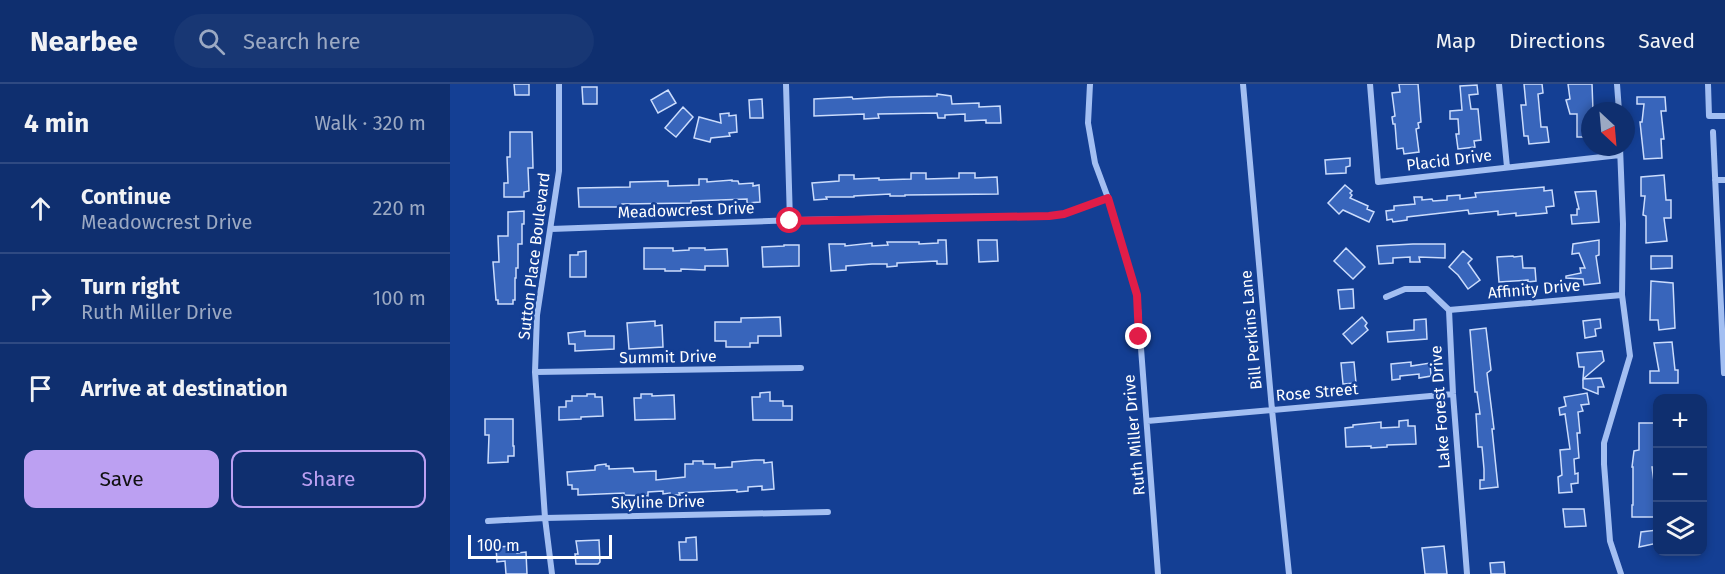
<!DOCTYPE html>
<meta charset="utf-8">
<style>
:root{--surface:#0f2f6f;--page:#183774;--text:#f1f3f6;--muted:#9ba9c3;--line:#2f4a82;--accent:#bca0f2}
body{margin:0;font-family:"Fira Sans",sans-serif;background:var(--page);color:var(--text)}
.controls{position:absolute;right:18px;bottom:18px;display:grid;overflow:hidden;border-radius:12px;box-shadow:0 3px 9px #0003}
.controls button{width:54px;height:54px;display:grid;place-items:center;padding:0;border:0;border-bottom:2px solid var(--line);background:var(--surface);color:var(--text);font:30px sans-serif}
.compass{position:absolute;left:1131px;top:18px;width:54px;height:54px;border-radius:50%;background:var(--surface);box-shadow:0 3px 9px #0003;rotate:154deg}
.scale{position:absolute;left:18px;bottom:15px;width:144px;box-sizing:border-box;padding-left:6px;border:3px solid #fff;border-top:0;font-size:16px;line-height:21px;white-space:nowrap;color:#fff;-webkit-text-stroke:4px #143f94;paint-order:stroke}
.stop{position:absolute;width:18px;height:18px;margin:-14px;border:4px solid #e11d48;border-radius:50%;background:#fff}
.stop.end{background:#e11d48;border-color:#fff;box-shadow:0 2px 6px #0008}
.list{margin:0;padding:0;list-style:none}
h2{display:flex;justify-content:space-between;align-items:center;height:78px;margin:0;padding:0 24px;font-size:26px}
h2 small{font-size:20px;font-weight:400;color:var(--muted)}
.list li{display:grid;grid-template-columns:39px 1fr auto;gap:18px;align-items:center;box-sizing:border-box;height:90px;padding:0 24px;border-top:2px solid var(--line)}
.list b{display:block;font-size:22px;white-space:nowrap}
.list p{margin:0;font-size:20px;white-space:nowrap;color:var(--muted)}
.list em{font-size:20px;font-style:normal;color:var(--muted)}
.actions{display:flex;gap:12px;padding:18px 24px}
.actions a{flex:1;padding:14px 0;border:2px solid var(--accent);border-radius:12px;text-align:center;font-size:21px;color:var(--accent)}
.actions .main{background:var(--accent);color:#111}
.icon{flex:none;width:33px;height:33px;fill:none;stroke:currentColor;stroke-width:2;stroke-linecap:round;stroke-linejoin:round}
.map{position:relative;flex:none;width:1275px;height:490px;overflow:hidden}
header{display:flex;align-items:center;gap:36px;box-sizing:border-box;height:84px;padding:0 30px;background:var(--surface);border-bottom:2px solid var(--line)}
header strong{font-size:28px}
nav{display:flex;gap:33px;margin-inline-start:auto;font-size:21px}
.search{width:420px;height:54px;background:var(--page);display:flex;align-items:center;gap:15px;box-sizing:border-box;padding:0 21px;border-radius:33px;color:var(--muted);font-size:22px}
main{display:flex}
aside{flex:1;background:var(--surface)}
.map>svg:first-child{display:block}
</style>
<header>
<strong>Nearbee</strong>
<div class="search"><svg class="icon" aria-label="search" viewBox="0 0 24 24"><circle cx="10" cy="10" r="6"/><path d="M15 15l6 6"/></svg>Search here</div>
<nav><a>Map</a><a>Directions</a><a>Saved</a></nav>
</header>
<main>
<aside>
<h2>4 min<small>Walk · 320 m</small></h2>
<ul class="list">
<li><svg class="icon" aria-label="ahead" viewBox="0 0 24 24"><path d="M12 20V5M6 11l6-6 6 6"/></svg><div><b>Continue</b><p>Meadowcrest Drive</p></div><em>220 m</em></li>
<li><svg class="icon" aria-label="right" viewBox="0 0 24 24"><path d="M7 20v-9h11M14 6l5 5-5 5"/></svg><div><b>Turn right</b><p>Ruth Miller Drive</p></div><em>100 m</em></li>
<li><svg class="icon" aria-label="arrive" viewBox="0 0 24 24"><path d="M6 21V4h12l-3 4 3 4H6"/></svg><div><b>Arrive at destination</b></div></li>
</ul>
<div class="actions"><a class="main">Save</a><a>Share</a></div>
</aside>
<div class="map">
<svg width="1275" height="490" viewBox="0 0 1275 490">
<rect width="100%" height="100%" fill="#143f94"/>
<path fill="#3865bb" stroke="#cbdcfc" stroke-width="1.5" d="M64 0H79V11H65Z
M949 0H968L971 38 968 39 969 44 966 45 969 68 954 70 953 64 947 65 945 40H943L942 33 945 32 942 9 950 8Z
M1074 0H1092L1093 9 1088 10 1091 43H1097L1099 58 1079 60 1078 52H1074L1071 21H1076Z
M1118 0H1142L1143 27H1140L1139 53H1127V30H1120L1116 16 1120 15Z
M1027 1 1028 10 1019 11 1021 25H1028L1031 56 1024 57 1025 63 1008 65 1006 50H1009L1008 35H1000V27L1012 26 1010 2Z
M132 3H147V20H133Z
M218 6 226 19 208 29 201 16Z
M487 10 501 12 502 20 529 19V23L550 22 551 39H536V36L515 37V30L495 31V34H488L487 29 428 30 429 34 414 35V30L364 32V15L402 13 403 15 439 13 487 12Z
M1187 13H1215L1216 27H1211L1214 55H1211L1212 74 1194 75 1190 38H1192L1194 20H1187Z
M312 15 313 34H300L299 16Z
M233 23 243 33 226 53 215 44Z
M279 29V32L286 31 287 48 279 49 280 52 261 54 260 58 244 54 249 33 271 39 270 30Z
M60 48H82L83 84H78L79 107 74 108V113H54V99H58L57 73H60Z
M900 74V82L896 83V89L876 90 875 76Z
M461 89H476V95L509 94V89H525V94L547 93 548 110 455 111V112H440V110L404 112V113H376L377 115 364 116 362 99 389 97V91H404V95L429 94V96L461 95Z
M1214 91 1216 116H1221V134H1214L1217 157 1196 159V132L1193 131 1195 112H1191V93Z
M249 95H257V98L282 96V97H288L289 100 303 99V102L309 101 310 118 297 119V115L241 117V119L172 120V123H129L128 104 180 103V98L218 97V102L249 101Z
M895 101 902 107 900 109 902 111 900 114 918 122 917 125 924 128 919 138 893 126 889 130 878 119Z
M1094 103V107L1102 106 1104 122 1096 123 1097 129 1066 132V129L1048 131V127L1019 130 1018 126 957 133V136L943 138 942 135 937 136 936 127 944 126V122L965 120 964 113H972V116L982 115 983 117 997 116V112L1010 111V115L1026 113 1025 109Z
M1146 107 1149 138 1122 140 1121 131H1127V125H1129L1125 108Z
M74 127V140H72V160H68V184H66V194H65V216H63V220H48V216H46L43 178H49L48 152H58V128Z
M488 156H496L497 180H487V177L447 179V182L437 183V180H422L396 182V186L381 187 379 160H395V162L422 159V162L438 161 437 158H469V160L488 159Z
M528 156H547L548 177 529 178Z
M1149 156V171L1146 172 1150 199 1134 201 1133 195 1116 194V192L1131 189 1130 184H1135L1129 169 1122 170 1123 160Z
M963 160H995V174L969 173 970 178H960V173L943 174V179L929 180 927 162Z
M334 161H349V182L313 183 312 163 334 162Z
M194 164H223V167L239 166V164H255V166L277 165 278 182H255V186L231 185V187H215V185H194Z
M896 164 915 183 903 195 884 177Z
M136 167V193H120V171H128V168Z
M1013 167 1022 175 1018 179 1030 196 1018 205 1008 191 999 183Z
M1063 172 1064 173 1072 172 1073 184H1085L1086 197 1078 198V196L1049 198 1047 173Z
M1201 172H1222V184L1201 185Z
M1201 197 1223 199 1225 244 1209 246 1208 236H1200Z
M903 205 904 224 890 225 888 206Z
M330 233 331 252H308V259H300V263H276V257H265V238H291V234Z
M912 233 917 239 915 242 918 246 902 260 893 250Z
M976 235 977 255 938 258 937 248 964 246V236Z
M1150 235 1151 244 1145 245 1146 252 1135 254 1133 237Z
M205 237V242L212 241 213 263 179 265 177 239Z
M1036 244 1041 286 1037 289 1044 345H1042L1048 403 1030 405V396H1034V385L1032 363H1028L1026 330H1030L1027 308H1025L1020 246Z
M135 247V252H164V265L125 267V260H119L118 249Z
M1222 258 1225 286H1228V299H1200V287H1209L1204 259Z
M1152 267 1154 277 1133 295 1134 283H1129L1127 269Z
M904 278 906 299 893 300 891 279Z
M961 278V282L980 279 981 292 969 294V290L950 292V295L942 296 941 280Z
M1151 294 1154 303H1148V310L1133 304V295Z
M320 308V317H333V322H342V336H303L302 313H310V309Z
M1137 309 1139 320 1131 321 1133 327 1128 328 1130 349H1127L1129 374 1124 375 1125 390 1128 389V399L1121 400 1122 408 1109 409 1108 393 1112 391 1110 366 1120 365 1115 330 1110 331 1109 324 1116 322 1114 313Z
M137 310H145V313H152L153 332 131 333V335L109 336V323H116V317H122V312H137Z
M191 310H202V312L224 311 225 335 185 336 184 314H191Z
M35 335H63V362H64V372H58V378L38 379 39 351H35Z
M958 336V342H965L966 360 937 361V363L921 364V362L896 363 895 344 903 343V341L931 338V344L949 343V337Z
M1189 339H1208V383H1202L1207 420V433H1182V421H1183V383H1182L1184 367 1189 366Z
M305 376H314V379L322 378 324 405 312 406V402L298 403V407L287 408V406L229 409 230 411H220V409L213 410V407L198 408V412L174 411V409L128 411V405H122V401H118L117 388 145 386V382L148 381 156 380V382H159V385L183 384 184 388 206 387V396L235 393V380H243V377H253V380H265V384L282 383V378Z
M1113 425H1134L1136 442 1115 443Z
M1207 446 1208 459 1189 463 1191 448Z
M246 453 247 476H230L229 458H236V454Z
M149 456 150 478 148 480H126L125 470H128L126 457Z
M66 462 67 469 76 468 77 490H56L55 477 47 478 46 463Z
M994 462 997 490H975L972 464Z
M1054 478 1055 490H1041L1040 479Z"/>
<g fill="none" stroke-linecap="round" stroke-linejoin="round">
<path stroke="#a3bff2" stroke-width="6" d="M336 0 340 137
M640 0 638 39 645 79 658 114 687 211 708 490
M793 0 822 326 839 490
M920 0 928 98 1170 71
M1049 0 1057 83
M1167 0 1169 27
M1258 0 1259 32H1275
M1263 48 1274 289
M1170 63 1173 140 1172 211 1180 272 1154 359V380L1160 457 1171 490
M1265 96H1275
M101 145 346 136 599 132 614 130 658 114
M936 213 955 205H977L999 226 1003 310 1017 490
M999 226 1172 211
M85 288 351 284
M697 337 1003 310
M38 437 95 434 378 428
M102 490 95 434 85 288 87 231 109 87V0"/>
</g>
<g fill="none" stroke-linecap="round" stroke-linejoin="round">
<path stroke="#e11d48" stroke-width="8" d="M340 137 599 132 614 130 658 114 687 211 689 253"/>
</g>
<g text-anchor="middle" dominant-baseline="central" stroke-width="5" stroke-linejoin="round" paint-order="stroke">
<g font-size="16" fill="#fff" stroke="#143f94">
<text transform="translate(999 76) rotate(-7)">Placid Drive</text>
<text transform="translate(236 126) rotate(-2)">Meadowcrest Drive</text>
<text transform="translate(84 172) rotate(-83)">Sutton Place Boulevard</text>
<text transform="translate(1084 205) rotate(-5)">Affinity Drive</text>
<text transform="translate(801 246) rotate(-95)">Bill Perkins Lane</text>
<text transform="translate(218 273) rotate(-1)">Summit Drive</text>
<text transform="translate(867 308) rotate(-5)">Rose Street</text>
<text transform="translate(990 323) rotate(-94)">Lake Forest Drive</text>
<text transform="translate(684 351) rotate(-95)">Ruth Miller Drive</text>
<text transform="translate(208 418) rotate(-1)">Skyline Drive</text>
</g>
</g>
</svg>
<div class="controls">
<button>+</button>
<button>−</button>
<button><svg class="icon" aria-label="layers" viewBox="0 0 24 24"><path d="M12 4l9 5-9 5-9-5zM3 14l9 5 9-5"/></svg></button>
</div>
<svg class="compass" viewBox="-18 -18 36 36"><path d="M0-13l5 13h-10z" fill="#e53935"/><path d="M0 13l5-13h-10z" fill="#9ba9c3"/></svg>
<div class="scale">100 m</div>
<div class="stop" style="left:340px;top:137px"></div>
<div class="stop end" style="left:689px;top:253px"></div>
</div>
</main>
